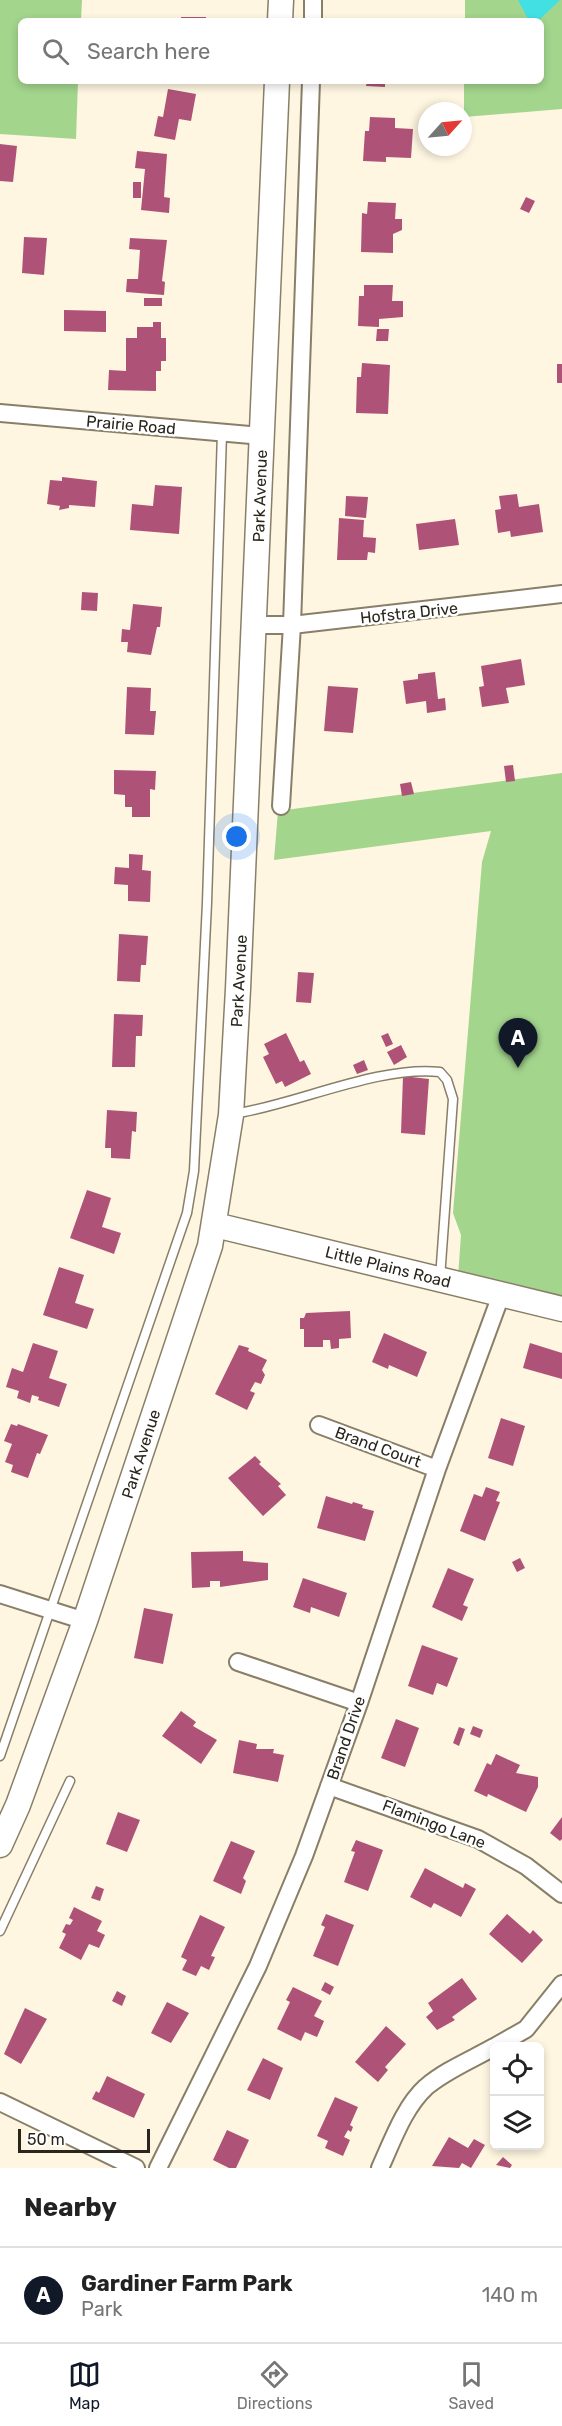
<!DOCTYPE html>
<style>
:root{--surface:#fff;--page:#f6f6f6;--text:#222;--muted:#767676;--line:#e0e0e0;--accent:#111827}
body{margin:0;font-family:Rubik,sans-serif;background:var(--page);color:var(--text)}
.controls{position:absolute;right:18px;bottom:18px;display:grid;overflow:hidden;border-radius:9px;box-shadow:0 3px 9px #0003}
.controls button{width:54px;height:54px;display:grid;place-items:center;padding:0;border:0;border-bottom:2px solid var(--line);background:var(--surface);color:var(--text);font:30px sans-serif}
.compass{position:absolute;left:418px;top:102px;width:54px;height:54px;border-radius:50%;background:var(--surface);box-shadow:0 3px 9px #0003;rotate:63deg}
.scale{position:absolute;left:18px;bottom:15px;width:132px;box-sizing:border-box;padding-left:6px;border:3px solid #2b261d;border-top:0;font-size:16px;line-height:21px;white-space:nowrap;color:#2b261d;-webkit-text-stroke:4px #fff;paint-order:stroke}
.you{position:absolute;left:237px;top:837px;width:21px;height:21px;margin:-15px;border:4px solid #fff;border-radius:50%;background:#1a73e8;box-shadow:0 0 0 9px #1a73e833}
.badge{display:grid;place-items:center;width:39px;height:39px;border-radius:50%;background:var(--accent);color:#fff;font-size:20px;font-weight:700}
.pin{position:absolute;translate:-50% -50px;filter:drop-shadow(0 2px 3px #0008)}
.pin::after{content:'';position:absolute;top:32px;width:21px;height:18px;background:inherit;clip-path:polygon(0 0,100% 0,50% 100%)}
.list{margin:0;padding:0;list-style:none}
h2{display:flex;justify-content:space-between;align-items:center;height:78px;margin:0;padding:0 24px;font-size:26px}
h2 small{font-size:20px;font-weight:400;color:var(--muted)}
.list li{display:grid;grid-template-columns:39px 1fr auto;gap:18px;align-items:center;box-sizing:border-box;height:96px;padding:0 24px;border-top:2px solid var(--line)}
.list b{display:block;font-size:22px;white-space:nowrap}
.list p{margin:0;font-size:20px;white-space:nowrap;color:var(--muted)}
.list em{font-size:20px;font-style:normal;color:var(--muted)}
.icon{flex:none;width:33px;height:33px;fill:none;stroke:currentColor;stroke-width:2;stroke-linecap:round;stroke-linejoin:round}
.map{position:relative;flex:none;width:562px;height:2168px;overflow:hidden}
.search{position:absolute;background:var(--surface);box-shadow:0 3px 9px #0003;left:18px;right:18px;top:18px;height:66px;display:flex;align-items:center;gap:15px;box-sizing:border-box;padding:0 21px;border-radius:9px;color:var(--muted);font-size:22px}
.sheet{height:174px;background:var(--surface)}
nav{display:flex;justify-content:space-around;align-items:center;box-sizing:border-box;height:84px;border-top:2px solid var(--line);background:var(--surface);font-size:16px;color:var(--muted)}
nav a{display:grid;justify-items:center;gap:3px}
nav .on{color:var(--accent)}
.map>svg:first-child{display:block}
</style>
<div class="map">
<svg width="562" height="2168" viewBox="0 0 562 2168">
<rect width="100%" height="100%" fill="#fef6e1"/>
<path fill="#a3d58d" d="M0 0H82L81 21H21V81H78L76 139 0 134Z
M465 0H562V109L464 117V81H541V21H465Z
M562 773V1297L458 1277 461 1235 453 1213 482 862 491 831 274 860 278 811Z"/>
<path fill="#43e0e3" d="M518 0H560L538 21H529Z"/>
<path fill="#ae5377" d="M181 17H206V21H181Z
M367 81H385V87L366 86Z
M168 89 196 94 191 121 179 119 175 140 154 136 158 116 163 117Z
M370 117 395 118V128L413 129 411 158 386 157V162L363 161 365 131H369Z
M0 144 17 146 13 182 0 181Z
M137 151 167 154 164 197 170 198 169 213 141 210 145 169 135 168Z
M133 182H141V198H133Z
M526 197 535 201 529 213 520 209Z
M368 202 396 203 395 219H402V230L393 234V253L361 252 362 213 367 214Z
M24 237 47 238 44 275 22 273Z
M130 238 167 240 162 281 165 282 164 295 126 292 127 279H138L140 250 129 249Z
M364 285H393L392 301H403V317L379 319V327L358 326 359 296H364Z
M144 298H162V306H144Z
M64 310 106 311V332L64 331Z
M153 322H161V338H166V361H161V371H156V391L108 390 109 370 126 371V338H137V327H153Z
M377 329H389L388 341H376Z
M362 363 390 365 388 414 356 413 357 377H361Z
M557 364H562V383H557Z
M62 477 97 481 95 507 69 505V508L59 510 60 506 47 504 50 480 62 481Z
M155 485 182 487 179 534 130 530 132 504 153 506Z
M517 494 519 507 539 504 543 532 511 537 510 531 498 533 495 510 501 509 499 496Z
M346 496 368 497 366 518 345 516Z
M339 518 364 520 363 537 376 538 375 553 368 552 367 560H337Z
M455 519 459 545 419 550 416 524Z
M82 592 98 593 97 611 81 610Z
M133 604 162 607 160 627H157L151 655 127 652 128 642H121L122 629 130 630Z
M521 659 525 685 506 688 509 703 482 707 479 687 484 686 481 666Z
M435 672 438 699 445 698 446 710 427 713 426 701 406 704 403 681 418 679V674Z
M328 686 358 688 353 733 324 731Z
M127 687 151 688 150 711H156L154 735 125 734Z
M513 765 515 781 506 782 504 766Z
M114 770 156 771 155 790 150 789V817H132V807H125V795L114 794Z
M411 782 414 794 402 796 400 784Z
M129 854 143 855 142 870 151 871 150 902 128 901V885L114 884 115 867 129 868Z
M119 934 148 936 146 965H141L140 982 117 981Z
M298 972 314 973 311 1003 296 1002Z
M114 1014 143 1015 142 1036H136L135 1067H112Z
M286 1033 300 1062 304 1060 311 1074 285 1087 282 1081 276 1084 263 1057 269 1054 264 1044Z
M388 1033 393 1044 386 1047 381 1036Z
M401 1045 407 1057 394 1065 387 1052Z
M364 1060 368 1070 357 1074 353 1065Z
M403 1076 429 1079 425 1135 401 1133Z
M107 1110 137 1112 136 1132 132 1131 130 1159 111 1158V1148H105Z
M87 1190 111 1198 102 1227 121 1233 114 1254 70 1238Z
M59 1267 84 1275 75 1303 94 1309 87 1329 43 1315Z
M350 1311 351 1338 339 1339V1348L331 1349 330 1340H323V1347H304V1329H300V1318H304L306 1313Z
M384 1333 427 1352 417 1377 389 1365 388 1369 372 1362Z
M33 1343 58 1351 49 1378 67 1384 59 1407 38 1400 39 1397 32 1395 30 1403 17 1398 19 1391 6 1387 12 1368 23 1372Z
M530 1343 562 1353V1379L523 1368Z
M239 1345 249 1348 248 1351 267 1360 262 1370 265 1375 261 1384 255 1382 250 1391 255 1393 247 1410 215 1394Z
M501 1418 525 1426 513 1466 488 1458Z
M11 1424 17 1426 18 1424 48 1435 40 1454 37 1453 28 1478 11 1472 13 1465 5 1462 12 1444 4 1441Z
M255 1456 261 1462 259 1464 281 1484 278 1486 286 1495 263 1516 228 1478Z
M486 1487 500 1492 496 1501 500 1502 485 1541 460 1531 474 1494 482 1497Z
M326 1496 352 1504 353 1502 363 1505 362 1508 374 1511 365 1541 317 1528Z
M243 1551V1561L268 1563V1580L220 1587V1581H210V1587L192 1588 191 1552Z
M520 1558 525 1568 517 1572 512 1562Z
M448 1568 474 1579 463 1605 468 1607 462 1621 432 1607Z
M303 1578 347 1593 339 1617 311 1607 310 1613 293 1607Z
M144 1608 173 1614 163 1664 134 1658Z
M422 1645 458 1658 447 1687 437 1683 433 1695 408 1686Z
M181 1711 196 1722 193 1726 217 1740 201 1764 162 1736Z
M396 1719 419 1728 405 1767 381 1758Z
M473 1726 483 1730 480 1738 470 1734Z
M459 1727 465 1729 459 1746 453 1743Z
M239 1740 257 1744 256 1749H274L273 1753 284 1755 278 1782 233 1773Z
M496 1754 520 1765 516 1773 538 1777V1787L526 1812 488 1794 487 1797 474 1791 487 1763 491 1765Z
M118 1812 140 1820 127 1852 106 1844Z
M562 1817V1839L560 1841 550 1833Z
M356 1840 383 1850 368 1891 344 1882 355 1852 351 1851Z
M231 1841 255 1851 243 1878 246 1881 241 1894 213 1881Z
M425 1868 463 1888 465 1883 476 1889 461 1917 434 1903 431 1908 410 1897Z
M96 1886 104 1889 100 1901 91 1898Z
M74 1907 102 1921 97 1931 105 1935 99 1948 89 1944 81 1960 59 1948 66 1934 62 1932 66 1924 70 1925 73 1920 69 1918Z
M326 1914 354 1925 338 1966 313 1956 325 1927 321 1925Z
M507 1914 530 1934 533 1930 543 1940 522 1963 489 1934Z
M200 1915 225 1927 211 1956 215 1957 209 1970 201 1966 196 1976 182 1970 187 1960 181 1957Z
M462 1978 477 1999 452 2017 455 2020 437 2030 426 2017 433 2011 428 2003Z
M325 1982 334 1987 330 1995 321 1990Z
M293 1987 322 2001 314 2016 324 2021 317 2037 305 2032 301 2041 277 2029 290 2002 286 2000Z
M117 1991 126 1996 122 2006 112 2001Z
M167 2002 189 2013 171 2043 151 2033Z
M25 2008 47 2019 21 2064 4 2054Z
M386 2026 406 2044 385 2067 388 2070 378 2082 355 2062Z
M263 2058 283 2068 270 2100 247 2090Z
M107 2076 145 2094 134 2118 92 2099 96 2091 99 2093Z
M335 2097 358 2107 350 2125 353 2127 351 2132 348 2130 344 2137 350 2140 343 2156 325 2148 328 2141 317 2136Z
M227 2130 249 2140 236 2168H229L213 2160Z
M449 2137 468 2148 474 2139 485 2145 471 2168 462 2163 459 2168 432 2166Z
M503 2157 512 2165 510 2168 496 2165Z"/>
<g fill="none" stroke-linecap="round" stroke-linejoin="round">
<defs>
<path id="lane" d="M234 1114C297 1104 380 1065 440 1072L447 1080 453 1099 440 1278
M0 1756 187 1213 194 1171 207 903 222 433
M0 1931 70 1781"/>
<path id="street" d="M313 21V0
M0 413 262 436
M255 625H292L562 594
M281 806 292 625 311 81
M319 1425 437 1469
M0 1594 85 1621
M238 1662 359 1703
M329 1786 478 1839 526 1866 562 1894
M496 2046 526 2029 562 1984
M0 2102 136 2168
M158 2168 258 1966 304 1856 359 1703 437 1469 501 1295
M380 2168C392 2142 404 2107 426 2087 446 2070 471 2060 494 2047"/>
<path id="secondary" d="M280 21 281 0
M215 1225 562 1309
M0 1845 18 1805 85 1621 210 1246 231 1115 238 989 277 81"/>
</defs>
<use href="#lane" stroke="#897f68" stroke-width="11"/>
<use href="#street" stroke="#897f68" stroke-width="20"/>
<use href="#secondary" stroke="#897f68" stroke-width="27"/>
<use href="#lane" stroke="#fff" stroke-width="8"/>
<use href="#street" stroke="#fff" stroke-width="16"/>
<use href="#secondary" stroke="#fff" stroke-width="24"/>
</g>
<g text-anchor="middle" dominant-baseline="central" stroke-width="5" stroke-linejoin="round" paint-order="stroke">
<g font-size="16" fill="#2b261d" stroke="#fff">
<text transform="translate(131 425) rotate(5)">Prairie Road</text>
<text transform="translate(260 496) rotate(-88)">Park Avenue</text>
<text transform="translate(409 613) rotate(-6)">Hofstra Drive</text>
<text transform="translate(239 981) rotate(-87)">Park Avenue</text>
<text transform="translate(388 1267) rotate(14)">Little Plains Road</text>
<text transform="translate(378 1447) rotate(20)">Brand Court</text>
<text transform="translate(141 1454) rotate(-72)">Park Avenue</text>
<text transform="translate(346 1738) rotate(-71)">Brand Drive</text>
<text transform="translate(434 1824) rotate(21)">Flamingo Lane</text>
</g>
</g>
</svg>
<div class="controls">
<button><svg class="icon" aria-label="locate" viewBox="0 0 24 24"><circle cx="12" cy="12" r="6"/><path d="M12 2v4M12 18v4M2 12h4M18 12h4"/></svg></button>
<button><svg class="icon" aria-label="layers" viewBox="0 0 24 24"><path d="M12 4l9 5-9 5-9-5zM3 14l9 5 9-5"/></svg></button>
</div>
<svg class="compass" viewBox="-18 -18 36 36"><path d="M0-13l5 13h-10z" fill="#e53935"/><path d="M0 13l5-13h-10z" fill="#767676"/></svg>
<div class="scale">50 m</div>
<div class="you"></div>
<div class="pin badge" style="left:518px;top:1068px">A</div>
<div class="search"><svg class="icon" aria-label="search" viewBox="0 0 24 24"><circle cx="10" cy="10" r="6"/><path d="M15 15l6 6"/></svg>Search here</div>
</div>
<section class="sheet">
<h2>Nearby<small></small></h2>
<ul class="list">
<li><span class="badge">A</span><div><b>Gardiner Farm Park</b><p>Park</p></div><em>140 m</em></li>
</ul>
</section>
<nav>
<a class="on"><svg class="icon" aria-label="map" viewBox="0 0 24 24"><path d="M3 6l6-2 6 2 6-2v14l-6 2-6-2-6 2zM9 4v14M15 6v14"/></svg>Map</a>
<a><svg class="icon" aria-label="directions" viewBox="0 0 24 24"><path d="M12 3l9 9-9 9-9-9zM9 14v-3h6M13 9l2 2-2 2"/></svg>Directions</a>
<a><svg class="icon" aria-label="saved" viewBox="0 0 24 24"><path d="M7 4h10v16l-5-4-5 4z"/></svg>Saved</a>
</nav>
